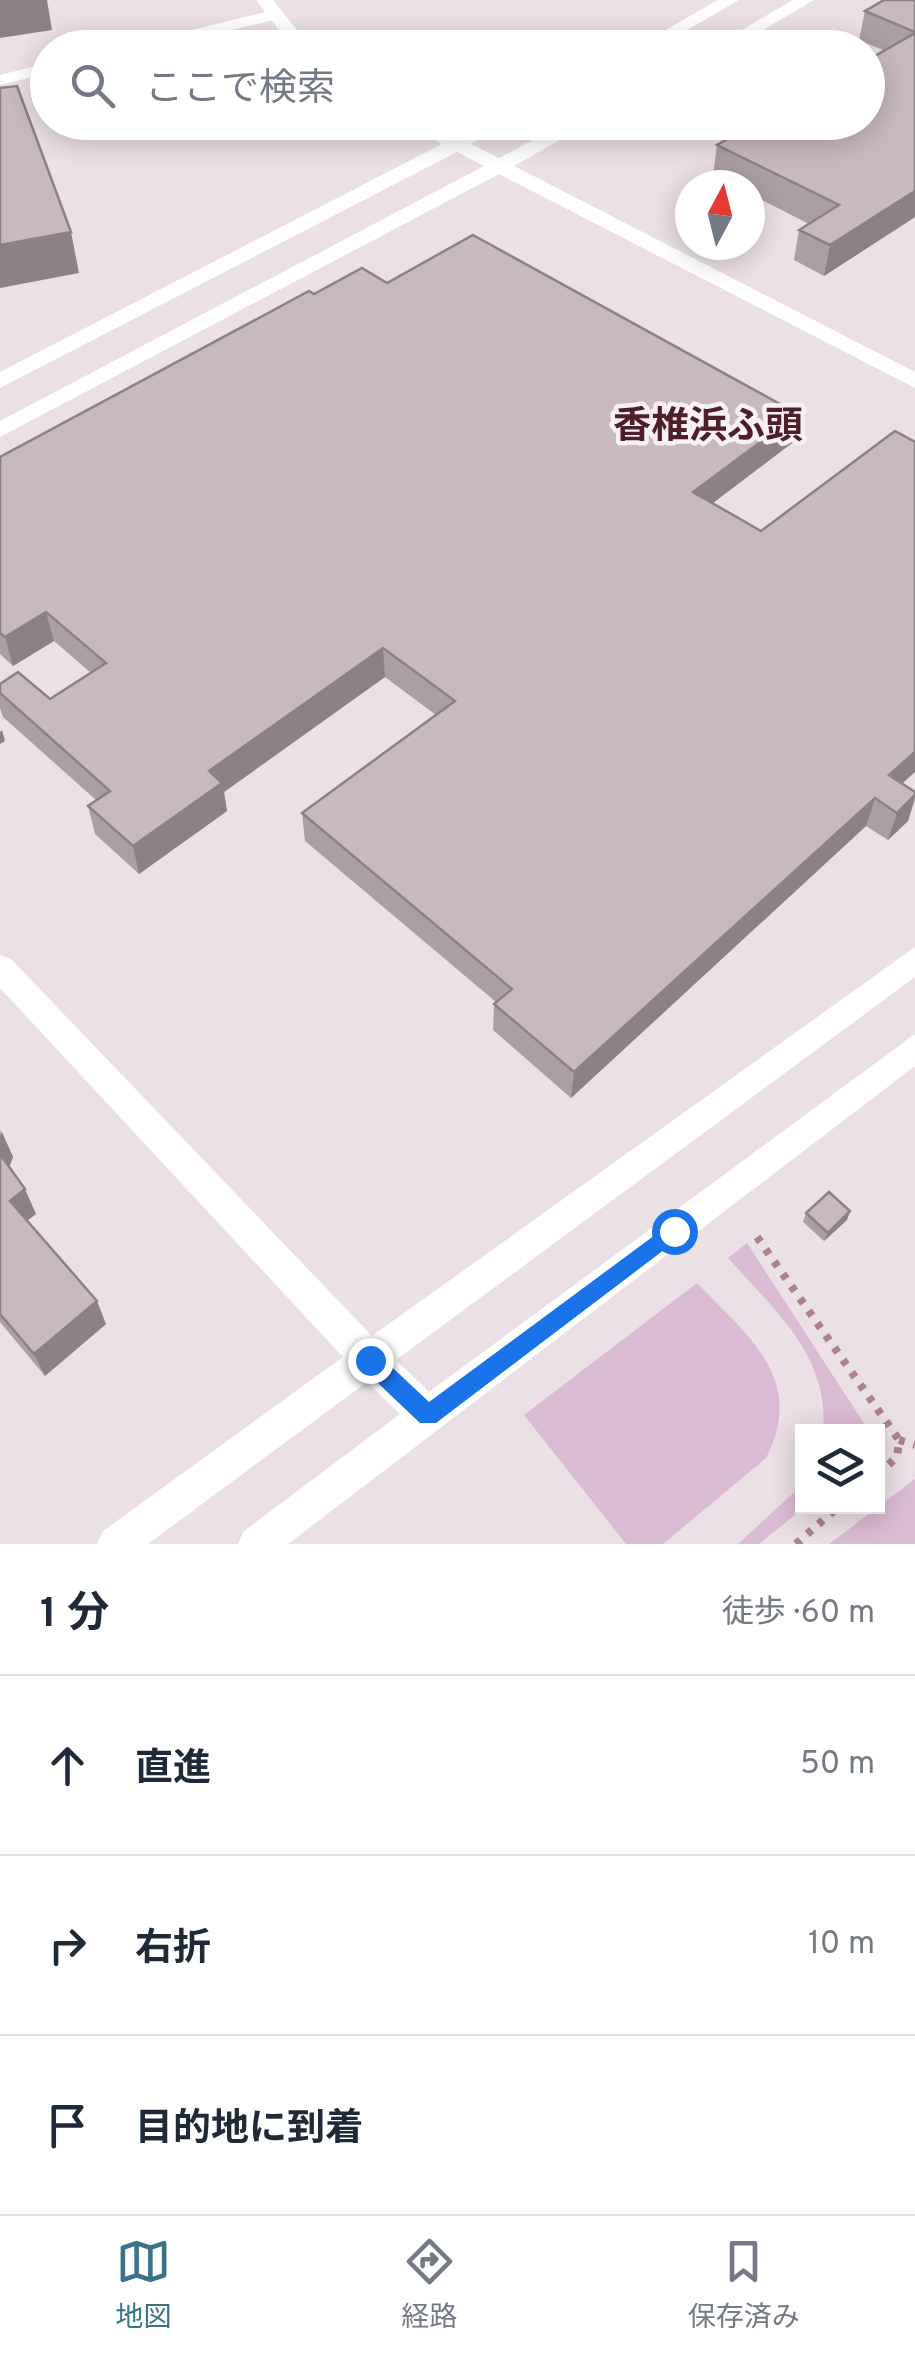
<!DOCTYPE html>
<html lang="ja">
<meta charset="utf-8">
<style>
:root{--surface:#fff;--page:#f2f2f3;--text:#1f2937;--muted:#747a83;--line:#e0e1e3;--accent:#3b7288}
body{margin:0;font-family:Overpass,"Noto Sans JP",sans-serif;background:var(--page);color:var(--text)}
.controls{position:absolute;right:30px;bottom:30px;display:grid;overflow:hidden;border-radius:0px;box-shadow:0 5px 25px #0003}
.controls button{width:90px;height:90px;display:grid;place-items:center;padding:0;border:0;border-bottom:2px solid var(--line);background:var(--surface);color:var(--text);font:50px sans-serif}
.compass{position:absolute;left:675px;top:170px;width:90px;height:90px;border-radius:50%;background:var(--surface);box-shadow:0 5px 25px #0003;rotate:7deg}
.stop{position:absolute;width:30px;height:30px;margin:-22px;border:8px solid #1a73e8;border-radius:50%;background:#fff}
.stop.end{background:#1a73e8;border-color:#fff;box-shadow:0 2px 10px #0008}
.list{margin:0;padding:0;list-style:none}
h2{display:flex;justify-content:space-between;align-items:center;height:130px;margin:0;padding:0 40px;font-size:42px}
h2 small{font-size:32px;font-weight:400;color:var(--muted)}
.list li{display:grid;grid-template-columns:65px 1fr auto;gap:30px;align-items:center;box-sizing:border-box;height:180px;padding:0 40px;border-top:2px solid var(--line)}
.list b{display:block;font-size:38px;white-space:nowrap}
.list em{font-size:32px;font-style:normal;color:var(--muted)}
.icon{flex:none;width:55px;height:55px;fill:none;stroke:currentColor;stroke-width:2;stroke-linecap:round;stroke-linejoin:round}
.map{position:relative;flex:none;width:915px;height:1544px;overflow:hidden}
.search{position:absolute;background:var(--surface);box-shadow:0 5px 25px #0003;left:30px;right:30px;top:30px;height:110px;display:flex;align-items:center;gap:25px;box-sizing:border-box;padding:0 35px;border-radius:55px;color:var(--muted);font-size:38px}
.sheet{height:670px;background:var(--surface)}
nav{display:flex;justify-content:space-around;align-items:center;box-sizing:border-box;height:140px;border-top:2px solid var(--line);background:var(--surface);font-size:28px;color:var(--muted)}
nav a{display:grid;justify-items:center;gap:5px}
nav .on{color:var(--accent)}
.map>svg:first-child{display:block}
</style>
<div class="map">
<svg width="915" height="1544" viewBox="0 0 915 1544">
<rect width="100%" height="100%" fill="#ebe0e5"/>
<path fill="#dbbad3" d="M747 1243 869 1431H823C830 1356 774 1310 728 1258Z
M697 1283C747 1335 807 1379 766 1458L663 1544H626L524 1415Z
M915 1479V1544H829Z
M802 1485 805 1507 759 1544H738Z"/>
<g fill="none" stroke-linecap="round" stroke-linejoin="round">
<path stroke="#ad8290" stroke-width="8" stroke-dasharray="6 9" stroke-linecap="butt" d="M757 1237 899 1440 897 1457 878 1474
M899 1440 915 1445
M796 1544 839 1506"/>
<path fill="#fff" fill-rule="evenodd" d="M273 10 282 15 279 19 152 48H119Z
M48 63V73L0 85V75Z"/>
<path fill="#fff" fill-rule="evenodd" d="M256 0H273L311 48H293Z
M718 0H739L656 48H634Z
M793 0H814L733 48H711Z
M405 122H429L457 137 484 122H508L471 144 499 158 567 122H591L514 166 915 372V388L499 174 0 437V421L484 166 457 152 0 388V372L442 144Z
M915 947V977L396 1360 429 1392 915 1034V1066L288 1544H238L244 1531 400 1414 367 1382 148 1544H97L103 1531 343 1357 0 988V955L11 959 372 1336Z"/>
</g>
<path fill="#ac9fa4" d="M915 0V217L824 276 794 260 799 230 809 224 750 194V185H732L713 176 717 145 885 51 859 40 865 11Z
M387 283 798 414 792 443 713 503 902 783 915 792V800L908 821 888 840 866 826 571 1098 493 1030 494 1004 496 1002 305 841 302 813 436 715 385 677 224 792 227 811 139 874 95 834 88 806 96 800 3 717 0 708V684L50 699 91 673 54 641 13 666 0 654V457L314 294Z
M0 1130 13 1157 9 1167 36 1214 27 1221 106 1324 45 1376 0 1322Z
M850 1211 847 1220 824 1241 803 1222 806 1213Z"/>
<path fill="#8c8286" d="M21 0H47L52 30 0 38V3Z
M915 191V217L824 276 830 245Z
M71 232 79 273 0 288V245Z
M798 414 792 443 689 521 693 492Z
M46 612 54 641 13 666 5 637Z
M383 648 385 677 224 792 227 811 139 874 133 846 209 771Z
M2 730 5 741 0 744V732Z
M915 752V772L881 803 889 775Z
M915 795 908 821 888 840 897 813Z
M875 798 866 826 571 1098 574 1072Z
M2 1132 13 1157 7 1173 0 1158V1137Z
M25 1189 36 1214 21 1225 10 1201Z
M850 1211 847 1220 824 1241 828 1233Z
M97 1301 106 1324 45 1376 34 1354Z"/>
<path fill="#c8b9bf" stroke="#8c8286" stroke-width="2.5" d="M0 0H21L0 3Z
M884 0H915V32L865 11Z
M915 33V191L830 245 799 230 839 205 717 145 757 122H868V60Z
M17 86 71 232 0 245V88Z
M473 235 798 414 693 492 761 531 895 431 915 442V752L889 775 915 792V795L897 813 875 798 574 1072 494 1004 512 989 302 813 455 701 383 648 209 771 222 783 133 846 88 806 110 791 0 693V684L18 672 50 699 106 663 46 612 5 637 0 633V457L309 291 314 294 362 268 387 283Z
M0 1154 25 1189 10 1201 97 1301 34 1354 0 1314Z
M829 1192 850 1211 828 1233 806 1213Z"/>
<path fill="#1a73e8" d="M674 1221 683 1231 681 1237 436 1423H420L362 1368V1353H377L429 1402Z"/>
<g text-anchor="middle" dominant-baseline="central" stroke-width="9" stroke-linejoin="round" paint-order="stroke">
<g font-size="38" font-weight="bold" fill="#4c1f2a" stroke="#f7f1f4">
<text x="708" y="428">香椎浜ふ頭</text>
</g>
</g>
</svg>
<div class="controls">
<button><svg class="icon" aria-label="layers" viewBox="0 0 24 24"><path d="M12 4l9 5-9 5-9-5zM3 14l9 5 9-5"/></svg></button>
</div>
<svg class="compass" viewBox="-18 -18 36 36"><path d="M0-13l5 13h-10z" fill="#e53935"/><path d="M0 13l5-13h-10z" fill="#747a83"/></svg>
<div class="stop" style="left:674px;top:1231px"></div>
<div class="stop end" style="left:370px;top:1360px"></div>
<div class="search"><svg class="icon" aria-label="search" viewBox="0 0 24 24"><circle cx="10" cy="10" r="6"/><path d="M15 15l6 6"/></svg>ここで検索</div>
</div>
<section class="sheet">
<h2>1 分<small>徒歩 · 60 m</small></h2>
<ul class="list">
<li><svg class="icon" aria-label="ahead" viewBox="0 0 24 24"><path d="M12 20V5M6 11l6-6 6 6"/></svg><div><b>直進</b></div><em>50 m</em></li>
<li><svg class="icon" aria-label="right" viewBox="0 0 24 24"><path d="M7 20v-9h11M14 6l5 5-5 5"/></svg><div><b>右折</b></div><em>10 m</em></li>
<li><svg class="icon" aria-label="arrive" viewBox="0 0 24 24"><path d="M6 21V4h12l-3 4 3 4H6"/></svg><div><b>目的地に到着</b></div></li>
</ul>
</section>
<nav>
<a class="on"><svg class="icon" aria-label="map" viewBox="0 0 24 24"><path d="M3 6l6-2 6 2 6-2v14l-6 2-6-2-6 2zM9 4v14M15 6v14"/></svg>地図</a>
<a><svg class="icon" aria-label="directions" viewBox="0 0 24 24"><path d="M12 3l9 9-9 9-9-9zM9 14v-3h6M13 9l2 2-2 2"/></svg>経路</a>
<a><svg class="icon" aria-label="saved" viewBox="0 0 24 24"><path d="M7 4h10v16l-5-4-5 4z"/></svg>保存済み</a>
</nav>
